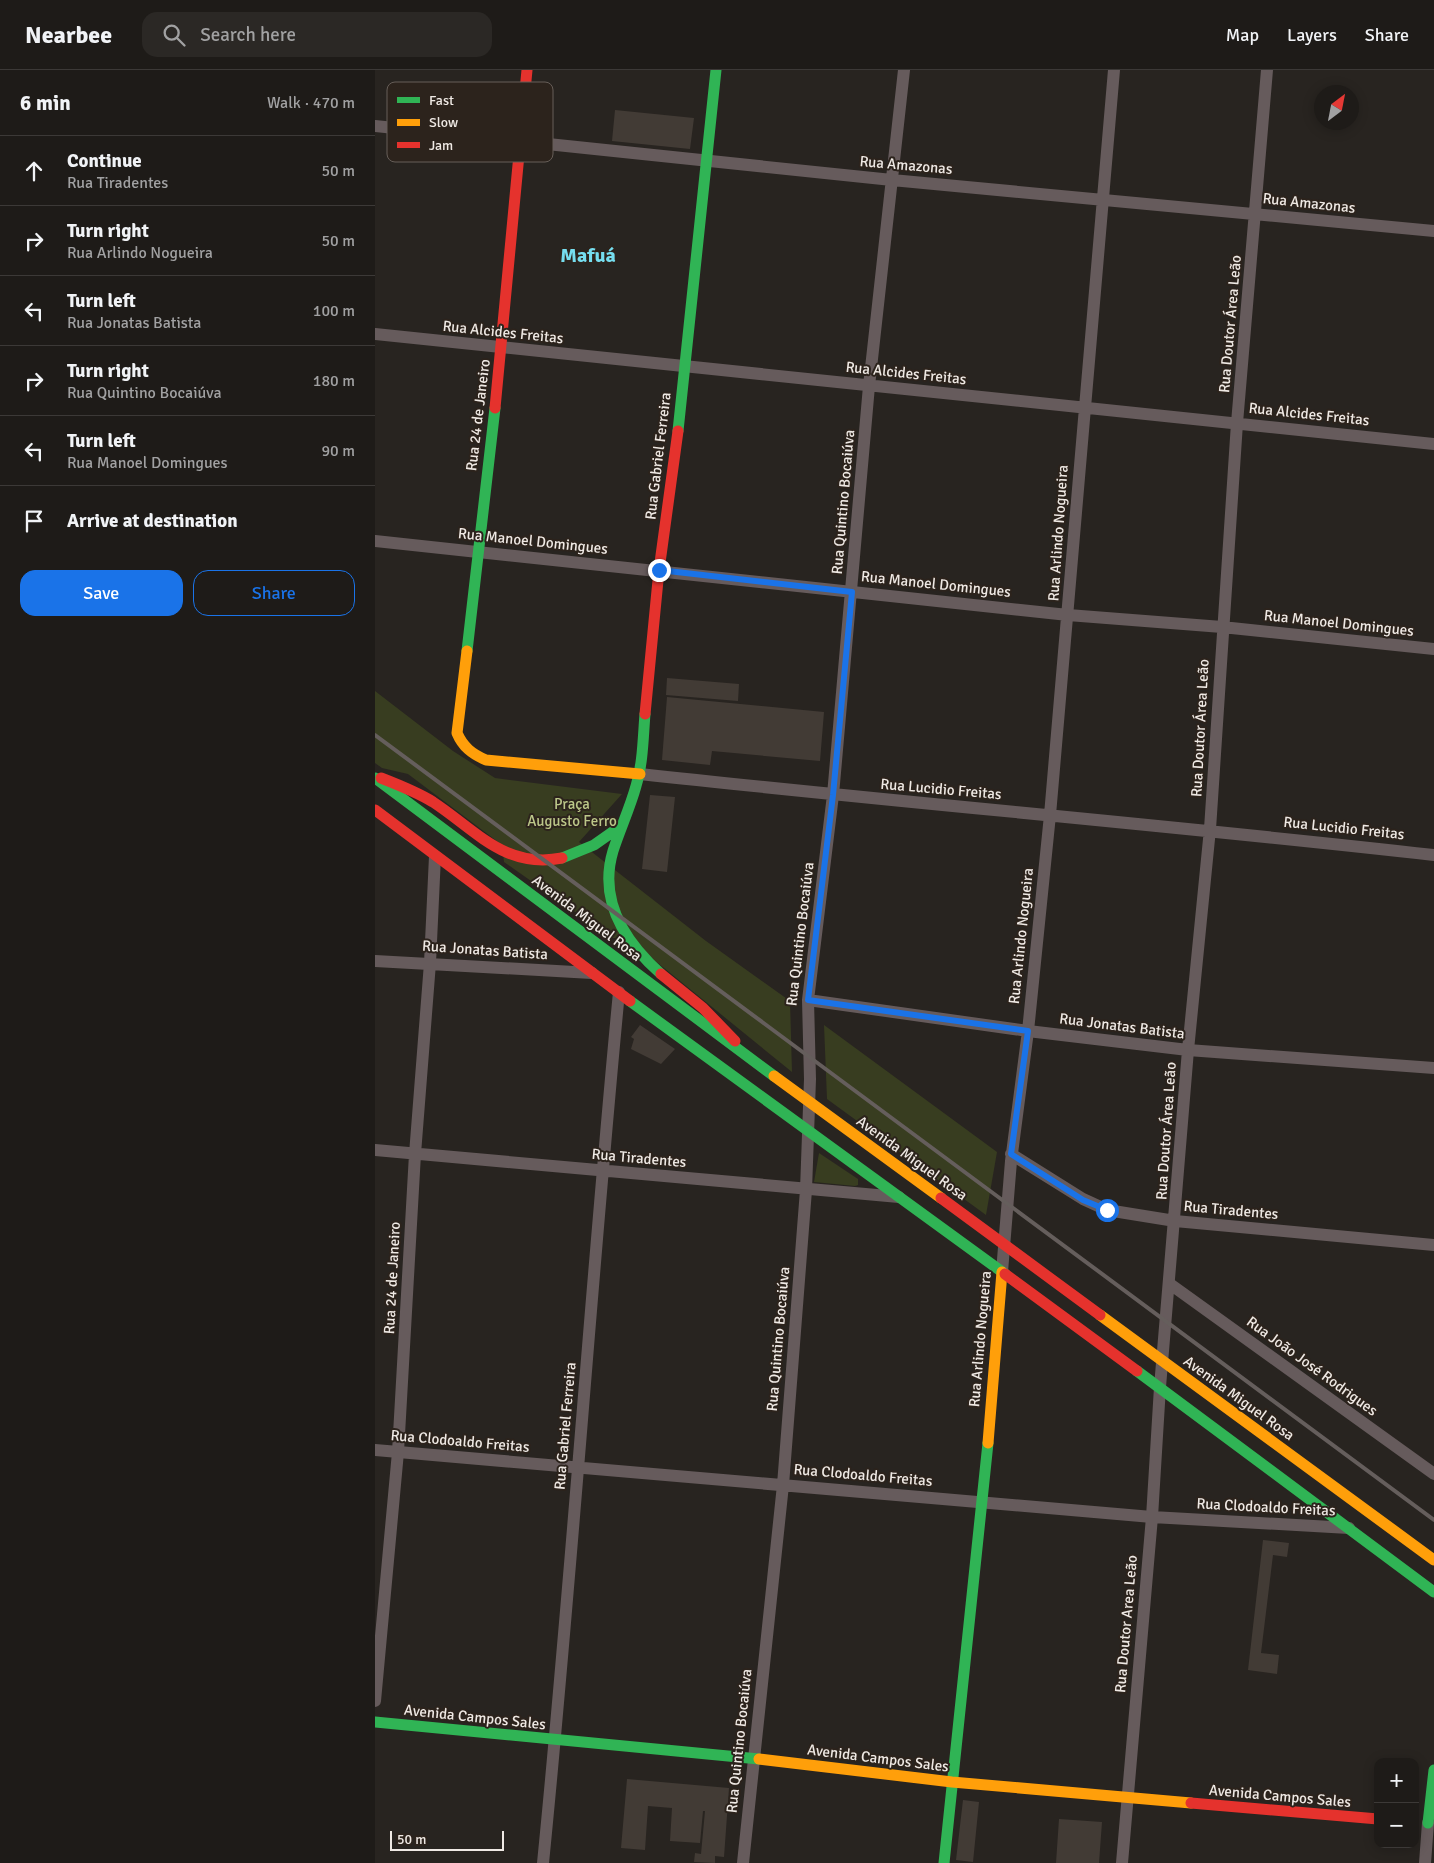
<!DOCTYPE html>
<meta charset="utf-8">
<style>
:root{--surface:#1e1b18;--page:#2b2825;--text:#f1f3f6;--muted:#a1a1a2;--line:#3c3937;--accent:#1a73e8}
body{margin:0;font-family:Signika,sans-serif;background:var(--page);color:var(--text)}
.controls{position:absolute;right:15px;bottom:15px;display:grid;overflow:hidden;border-radius:10px;box-shadow:0 2px 12px #0003}
.controls button{width:45px;height:45px;display:grid;place-items:center;padding:0;border:0;border-bottom:1px solid var(--line);background:var(--surface);color:var(--text);font:25px sans-serif}
.compass{position:absolute;left:939px;top:15px;width:45px;height:45px;border-radius:50%;background:var(--surface);box-shadow:0 2px 12px #0003;rotate:32deg}
.scale{position:absolute;left:15px;bottom:12px;width:114px;box-sizing:border-box;padding-left:5px;border:2px solid #efe9e4;border-top:0;font-size:14px;line-height:18px;white-space:nowrap;color:#efe9e4;-webkit-text-stroke:4px #2c231c;paint-order:stroke}
.stop{position:absolute;width:15px;height:15px;margin:-11px;border:4px solid #1a73e8;border-radius:50%;background:#fff}
.stop.end{background:#1a73e8;border-color:#fff;box-shadow:0 1px 5px #0008}
.list{margin:0;padding:0;list-style:none}
h2{display:flex;justify-content:space-between;align-items:center;height:65px;margin:0;padding:0 20px;font-size:21px}
h2 small{font-size:16px;font-weight:400;color:var(--muted)}
.list li{display:grid;grid-template-columns:32px 1fr auto;gap:15px;align-items:center;box-sizing:border-box;height:70px;padding:0 20px;border-top:1px solid var(--line)}
.list b{display:block;font-size:19px;white-space:nowrap}
.list p{margin:0;font-size:16px;white-space:nowrap;color:var(--muted)}
.list em{font-size:16px;font-style:normal;color:var(--muted)}
.actions{display:flex;gap:10px;padding:15px 20px}
.actions a{flex:1;padding:11px 0;border:1px solid var(--accent);border-radius:15px;text-align:center;font-size:18px;color:var(--accent)}
.actions .main{background:var(--accent);color:#fff}
.icon{flex:none;width:28px;height:28px;fill:none;stroke:currentColor;stroke-width:2;stroke-linecap:round;stroke-linejoin:round}
.map{position:relative;flex:none;width:1059px;height:1793px;overflow:hidden}
header{display:flex;align-items:center;gap:30px;box-sizing:border-box;height:70px;padding:0 25px;background:var(--surface);border-bottom:1px solid var(--line)}
header strong{font-size:24px}
nav{display:flex;gap:28px;margin-inline-start:auto;font-size:18px}
.search{width:350px;height:45px;background:var(--page);display:flex;align-items:center;gap:12px;box-sizing:border-box;padding:0 18px;border-radius:15px;color:var(--muted);font-size:19px}
main{display:flex}
aside{flex:1;background:var(--surface)}
.map>svg:first-child{display:block}
</style>
<header>
<strong>Nearbee</strong>
<div class="search"><svg class="icon" aria-label="search" viewBox="0 0 24 24"><circle cx="10" cy="10" r="6"/><path d="M15 15l6 6"/></svg>Search here</div>
<nav><a>Map</a><a>Layers</a><a>Share</a></nav>
</header>
<main>
<aside>
<h2>6 min<small>Walk · 470 m</small></h2>
<ul class="list">
<li><svg class="icon" aria-label="ahead" viewBox="0 0 24 24"><path d="M12 20V5M6 11l6-6 6 6"/></svg><div><b>Continue</b><p>Rua Tiradentes</p></div><em>50 m</em></li>
<li><svg class="icon" aria-label="right" viewBox="0 0 24 24"><path d="M7 20v-9h11M14 6l5 5-5 5"/></svg><div><b>Turn right</b><p>Rua Arlindo Nogueira</p></div><em>50 m</em></li>
<li><svg class="icon" aria-label="left" viewBox="0 0 24 24"><path d="M17 20v-9H6M10 6l-5 5 5 5"/></svg><div><b>Turn left</b><p>Rua Jonatas Batista</p></div><em>100 m</em></li>
<li><svg class="icon" aria-label="right" viewBox="0 0 24 24"><path d="M7 20v-9h11M14 6l5 5-5 5"/></svg><div><b>Turn right</b><p>Rua Quintino Bocaiúva</p></div><em>180 m</em></li>
<li><svg class="icon" aria-label="left" viewBox="0 0 24 24"><path d="M17 20v-9H6M10 6l-5 5 5 5"/></svg><div><b>Turn left</b><p>Rua Manoel Domingues</p></div><em>90 m</em></li>
<li><svg class="icon" aria-label="arrive" viewBox="0 0 24 24"><path d="M6 21V4h12l-3 4 3 4H6"/></svg><div><b>Arrive at destination</b></div></li>
</ul>
<div class="actions"><a class="main">Save</a><a>Share</a></div>
</aside>
<div class="map">
<svg width="1059" height="1793" viewBox="0 0 1059 1793">
<rect width="100%" height="100%" fill="#282420"/>
<path fill="#383d20" d="M0 621 78 681 120 708 247 724 204 772 331 871 415 931 417 1002 273 885 258 868H237L129 792 127 775 33 704 7 698 0 693Z
M449 955 622 1082 611 1145 452 1029Z
M444 1083 483 1109V1115L480 1116 439 1112Z"/>
<path fill="#423b35" d="M240 40 319 48 315 79 237 71Z
M292 608 364 614 363 631 291 625Z
M292 627 449 642 445 691 337 681 335 695 287 690Z
M275 725 300 727 292 802 267 799Z
M265 955 300 979 286 994 256 979 259 969 256 967Z
M888 1470 914 1473 912 1487 898 1485 886 1583 904 1585 902 1604 873 1600Z
M252 1709 354 1718 349 1787 340 1786V1793L319 1792 320 1783 326 1784 330 1741H328L325 1773 295 1771 297 1738 273 1736 270 1780 246 1778Z
M588 1730 604 1732 598 1792 581 1790Z
M684 1749 727 1752 724 1793H681Z"/>
<g fill="none" stroke-linecap="round" stroke-linejoin="round">
<path stroke="#665b5c" stroke-width="12" d="M0 56 517 110 1059 161
M0 264 1059 374
M0 471 693 545 847 557 1059 579
M265 704C529 733 794 755 1059 785
M0 891 217 903
M433 930 653 961 813 980 1059 998
M0 1080 524 1127
M636 1084 708 1129 732 1140 800 1151 1059 1175
M627 1202 636 1091 653 961 675 745 739 0
M795 1214 1059 1404
M0 1380 777 1447 974 1458
M0 1631 23 1382 40 1084 55 893 60 786
M168 1793C197 1503 216 1212 244 922
M368 1793 408 1415 431 1120 435 1009 433 930 458 725 494 316 529 0
M747 1793 777 1447 785 1317 813 980 835 759 862 353 892 0
M1050 1793 1053 1753"/>
<path stroke="#30b455" stroke-width="11" d="M303 361 341 0
M92 581 120 338
M270 644C268 668 268 693 261 716 255 738 245 759 238 781 223 831 250 872 286 904
M0 708 399 1006
M187 788 219 775 246 756
M255 931 630 1204
M762 1301 1059 1522
M0 1652 384 1689
M1053 1753 1059 1700
M569 1793 613 1373"/>
<path stroke="#ff9f0a" stroke-width="11" d="M92 581 82 663C88 677 97 684 111 690L265 704
M399 1006 566 1128
M725 1245 1059 1490
M613 1373 627 1202
M384 1689 577 1712 816 1733"/>
<path stroke="#e5322d" stroke-width="11" d="M120 338 152 0
M270 644 284 500 303 361
M6 708C24 715 42 722 58 732 102 761 130 799 187 788
M0 740 255 931
M286 904 328 938 360 971
M566 1128 725 1245
M630 1204 762 1301
M816 1733 1003 1749"/>
<path stroke="#655e5c" stroke-width="4" d="M0 665 1059 1450"/>
</g>
<g fill="none" stroke-linecap="round" stroke-linejoin="round">
<path stroke="#1a73e8" stroke-width="6" d="M284 500 477 522 458 725 433 930 653 961 636 1084 708 1130 732 1140"/>
</g>
<g text-anchor="middle" dominant-baseline="central" stroke-width="4" stroke-linejoin="round" paint-order="stroke">
<g font-size="15" fill="#efe9e4" stroke="#2c231c">
<text transform="translate(531 95) rotate(5)">Rua Amazonas</text>
<text transform="translate(934 133) rotate(6)">Rua Amazonas</text>
<text transform="translate(855 254) rotate(-85)">Rua Doutor Área Leão</text>
<text transform="translate(128 262) rotate(6)">Rua Alcides Freitas</text>
<text transform="translate(531 303) rotate(6)">Rua Alcides Freitas</text>
<text transform="translate(934 344) rotate(6)">Rua Alcides Freitas</text>
<text transform="translate(103 345) rotate(-83)">Rua 24 de Janeiro</text>
<text transform="translate(283 386) rotate(-83)">Rua Gabriel Ferreira</text>
<text transform="translate(468 432) rotate(-85)">Rua Quintino Bocaiúva</text>
<text transform="translate(683 463) rotate(-86)">Rua Arlindo Nogueira</text>
<text transform="translate(158 471) rotate(6)">Rua Manoel Domingues</text>
<text transform="translate(561 514) rotate(6)">Rua Manoel Domingues</text>
<text transform="translate(964 553) rotate(6)">Rua Manoel Domingues</text>
<text transform="translate(825 658) rotate(-87)">Rua Doutor Área Leão</text>
<text transform="translate(566 719) rotate(5)">Rua Lucidio Freitas</text>
<text transform="translate(969 758) rotate(6)">Rua Lucidio Freitas</text>
<text transform="translate(212 848) rotate(37)">Avenida Miguel Rosa</text>
<text transform="translate(425 864) rotate(-83)">Rua Quintino Bocaiúva</text>
<text transform="translate(646 866) rotate(-84)">Rua Arlindo Nogueira</text>
<text transform="translate(110 880) rotate(4)">Rua Jonatas Batista</text>
<text transform="translate(747 956) rotate(7)">Rua Jonatas Batista</text>
<text transform="translate(791 1061) rotate(-86)">Rua Doutor Área Leão</text>
<text transform="translate(264 1088) rotate(5)">Rua Tiradentes</text>
<text transform="translate(537 1088) rotate(36)">Avenida Miguel Rosa</text>
<text transform="translate(856 1140) rotate(5)">Rua Tiradentes</text>
<text transform="translate(17 1208) rotate(-87)">Rua 24 de Janeiro</text>
<text transform="translate(403 1269) rotate(-85)">Rua Quintino Bocaiúva</text>
<text transform="translate(605 1269) rotate(-85)">Rua Arlindo Nogueira</text>
<text transform="translate(937 1296) rotate(36)">Rua João José Rodrigues</text>
<text transform="translate(864 1328) rotate(36)">Avenida Miguel Rosa</text>
<text transform="translate(190 1356) rotate(-85)">Rua Gabriel Ferreira</text>
<text transform="translate(85 1371) rotate(5)">Rua Clodoaldo Freitas</text>
<text transform="translate(488 1405) rotate(5)">Rua Clodoaldo Freitas</text>
<text transform="translate(891 1437) rotate(3)">Rua Clodoaldo Freitas</text>
<text transform="translate(751 1554) rotate(-85)">Rua Doutor Area Leão</text>
<text transform="translate(100 1647) rotate(6)">Avenida Campos Sales</text>
<text transform="translate(364 1671) rotate(-84)">Rua Quintino Bocaiúva</text>
<text transform="translate(503 1688) rotate(7)">Avenida Campos Sales</text>
<text transform="translate(905 1726) rotate(5)">Avenida Campos Sales</text>
</g>
<g font-size="15" fill="#bcc789" stroke="#2c231c">
<text x="197" y="734">Praça<tspan x="197" dy="17">Augusto Ferro</tspan></text>
</g>
<g font-size="20" font-weight="bold" fill="#75ddef" stroke="#2c231c">
<text x="213" y="185">Mafuá</text>
</g>
</g>
<rect x="12" y="12" width="166" height="80" rx="8" fill="#2c231c" stroke="#665e58" stroke-width="1"/>
<rect x="22" y="27" width="23" height="6" fill="#30b455"/>
<rect x="22" y="49" width="23" height="7" fill="#ff9f0a"/>
<rect x="22" y="72" width="23" height="6" fill="#e5322d"/>
<g font-size="14" fill="#efe9e4">
<text x="54" y="35">Fast</text>
<text x="54" y="57">Slow</text>
<text x="54" y="80">Jam</text>
</g>
</svg>
<div class="controls">
<button>+</button>
<button>−</button>
</div>
<svg class="compass" viewBox="-18 -18 36 36"><path d="M0-13l5 13h-10z" fill="#e53935"/><path d="M0 13l5-13h-10z" fill="#a1a1a2"/></svg>
<div class="scale">50 m</div>
<div class="stop" style="left:732px;top:1140px"></div>
<div class="stop end" style="left:284px;top:500px"></div>
</div>
</main>
